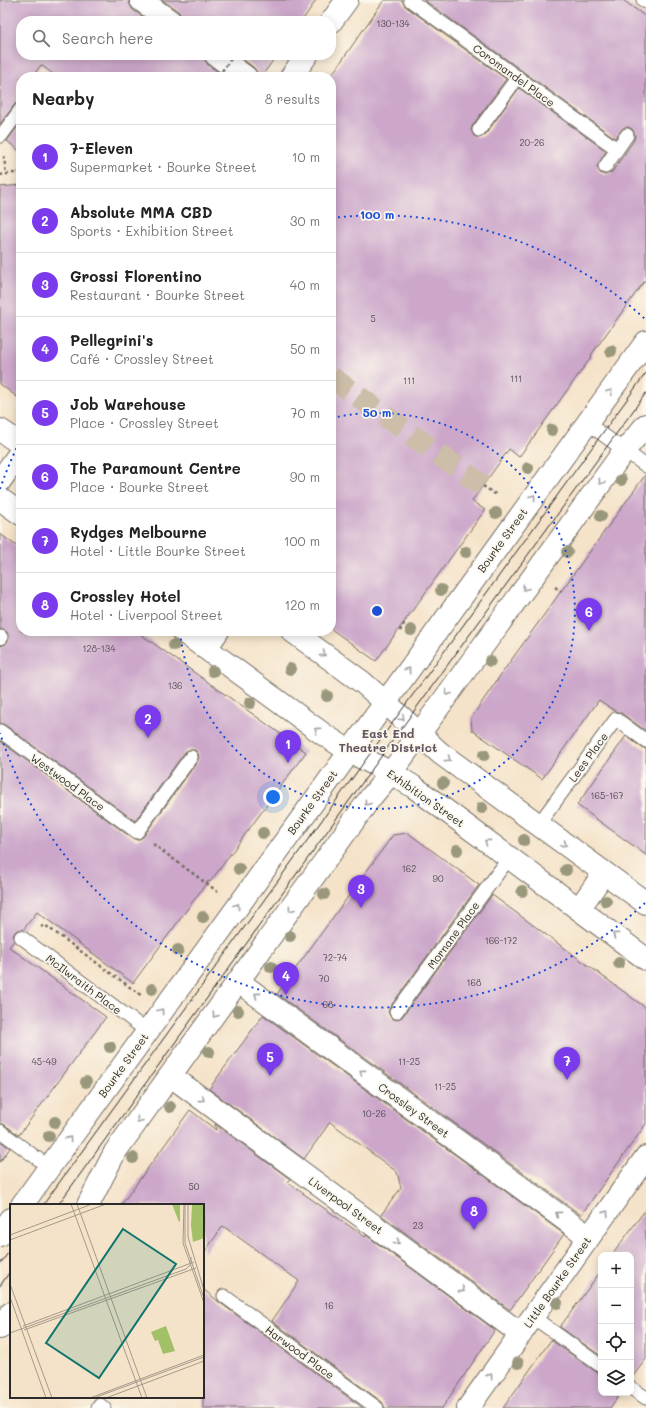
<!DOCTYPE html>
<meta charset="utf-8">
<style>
:root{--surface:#fff;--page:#f6f6f6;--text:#222;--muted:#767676;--line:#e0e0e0;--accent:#7c3aed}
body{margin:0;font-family:Mali,sans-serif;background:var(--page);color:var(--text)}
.controls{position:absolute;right:12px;bottom:12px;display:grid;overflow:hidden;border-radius:8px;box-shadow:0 2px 10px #0003}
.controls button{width:36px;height:36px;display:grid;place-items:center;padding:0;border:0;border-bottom:1px solid var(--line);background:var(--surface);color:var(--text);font:20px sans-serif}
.you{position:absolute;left:273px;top:797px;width:14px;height:14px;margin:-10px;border:3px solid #fff;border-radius:50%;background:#1a73e8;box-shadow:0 0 0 6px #1a73e833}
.badge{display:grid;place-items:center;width:26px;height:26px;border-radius:50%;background:var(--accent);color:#fff;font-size:13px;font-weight:700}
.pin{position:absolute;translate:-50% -33px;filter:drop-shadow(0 1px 2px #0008)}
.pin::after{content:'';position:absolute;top:21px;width:14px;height:12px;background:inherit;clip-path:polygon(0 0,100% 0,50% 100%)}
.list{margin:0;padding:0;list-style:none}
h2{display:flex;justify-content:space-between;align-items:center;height:52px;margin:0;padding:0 16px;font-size:17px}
h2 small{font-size:13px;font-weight:400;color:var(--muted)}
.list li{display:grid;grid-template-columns:26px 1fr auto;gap:12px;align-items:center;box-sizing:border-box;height:64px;padding:0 16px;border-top:1px solid var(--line)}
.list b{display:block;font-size:15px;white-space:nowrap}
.list p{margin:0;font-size:13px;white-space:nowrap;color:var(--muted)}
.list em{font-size:13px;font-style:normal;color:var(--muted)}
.icon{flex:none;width:22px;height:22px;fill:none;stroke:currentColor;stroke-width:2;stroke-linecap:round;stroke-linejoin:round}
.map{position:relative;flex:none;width:646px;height:1408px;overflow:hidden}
.search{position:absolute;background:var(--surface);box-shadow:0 2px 10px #0003;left:16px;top:16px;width:320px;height:44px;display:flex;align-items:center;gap:10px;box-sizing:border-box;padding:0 14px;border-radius:16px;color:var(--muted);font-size:15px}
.panel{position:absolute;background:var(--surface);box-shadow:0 2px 10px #0003;left:16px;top:72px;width:320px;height:564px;border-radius:16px}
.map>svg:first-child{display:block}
</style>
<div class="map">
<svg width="646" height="1408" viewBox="0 0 646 1408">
<rect width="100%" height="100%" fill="#fbf7ec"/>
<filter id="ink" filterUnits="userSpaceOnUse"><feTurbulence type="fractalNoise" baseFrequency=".025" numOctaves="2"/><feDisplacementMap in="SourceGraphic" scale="8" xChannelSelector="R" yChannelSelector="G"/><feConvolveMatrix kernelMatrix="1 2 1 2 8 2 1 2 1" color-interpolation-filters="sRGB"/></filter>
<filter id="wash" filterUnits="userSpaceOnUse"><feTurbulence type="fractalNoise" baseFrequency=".012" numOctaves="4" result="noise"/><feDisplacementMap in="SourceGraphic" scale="16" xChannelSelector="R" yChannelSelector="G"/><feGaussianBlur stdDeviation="0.9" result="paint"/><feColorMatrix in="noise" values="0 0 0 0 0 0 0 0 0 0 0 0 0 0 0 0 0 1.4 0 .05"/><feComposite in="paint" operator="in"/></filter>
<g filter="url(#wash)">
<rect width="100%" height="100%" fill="#f5e3c9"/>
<g id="blocks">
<path fill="#cca7ca" d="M0 0H129L130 5 133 10 149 21H21V55H204L205 60 208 65 225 77H57L41 65 32 77H21V101L15 104 0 124Z
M162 0H316L302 21H182L181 16 178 11Z
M384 0H402L405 6 506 79 473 125 471 130 474 136 479 138 485 135 519 88 606 151 597 167 600 173 605 175 612 172 634 140 635 135 632 129 628 127 623 128 615 138 424 0H623L646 17V279L591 355 592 356 519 457 509 449 472 501 485 510 376 661 331 629V76Z
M237 55H277L261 77H258L257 72 253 67Z
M21 122V152L7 141Z
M21 185V400L0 384V187Z
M646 474V731L621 713 615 711 599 700 542 779 472 730 471 718 504 670Z
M0 534 21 549V631H136L306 752 241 840 210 882 208 881 133 983 37 912 23 930H18L15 932 13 936 14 941 9 947 106 1017 19 1135 5 1125 0 1123V741L132 838 137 840 143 837 197 762 199 757 198 753 195 750H188L185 752 135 821 5 725 0 723V646L6 644 9 639 7 632 0 629Z
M626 736 641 747 646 749V855L577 805Z
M408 833 479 885 390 1007 388 1012 391 1018 396 1020 402 1017 492 895 646 1008V1124L581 1215 277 994 393 835Z
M263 1015 564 1234 510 1310 381 1215 401 1188 397 1172 330 1122 304 1159 209 1089Z
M190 1110 216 1130 215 1124 290 1179 287 1182 365 1237 366 1235 495 1330 442 1408H385L382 1402 272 1321 299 1281 223 1226 203 1254V1205H121Z
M0 1141 10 1148 0 1162Z
M646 1209V1359L631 1379V1255H612Z
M601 1271V1356L560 1327Z
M203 1289 219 1302 363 1408H203Z
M551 1340 596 1372 601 1374V1393H621L610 1408H503Z"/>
</g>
</g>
<g filter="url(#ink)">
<use href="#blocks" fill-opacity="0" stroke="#726b62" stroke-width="1"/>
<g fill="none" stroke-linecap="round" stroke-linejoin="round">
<path stroke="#cdbea9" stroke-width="22" stroke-dasharray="22 11" stroke-linecap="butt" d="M331 377 483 486"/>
<defs>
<path id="lane" d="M410 0 617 149
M643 0 646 2
M479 130 517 78
M1 136 21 109
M605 167 627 135
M587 423 646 466
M0 638 1 637
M0 731 137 832 191 757
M538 825 616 719 646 741
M21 937 147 1031
M396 1012 509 858
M0 1131 49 1167
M224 1296 377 1408
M533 1317 601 1366
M631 1388 646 1398
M98 1408 100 1405 104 1408"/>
<path id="street" d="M141 0 170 21
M331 22 347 0
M216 55 246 77
M291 77 307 55
M0 481 21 451
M239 982 589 1237
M171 1076 521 1334
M468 1408 646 1157"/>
<path id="secondary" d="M0 430 21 444
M0 499 21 514
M182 631 323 734 349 751 391 773 414 787 646 959
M292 631 362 682 385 702 440 753 646 903
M206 648 218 631
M579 909 604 873
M22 1205 646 342
M88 1205 115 1152 371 797 391 773 624 451 646 425
M0 1235 11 1219
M0 1328 11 1313"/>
</defs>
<use href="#lane" stroke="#726b62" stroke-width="15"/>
<use href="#street" stroke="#726b62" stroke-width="24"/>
<use href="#secondary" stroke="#726b62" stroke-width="24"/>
<path stroke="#726b62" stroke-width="2.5" stroke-dasharray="3 3" stroke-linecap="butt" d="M4 156 6 174
M0 175 21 172
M483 486 498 496
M555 587 561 591
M400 631 406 620
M153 844 218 892
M41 927 45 925 142 996"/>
<use href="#lane" stroke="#fff" stroke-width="13"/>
<use href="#street" stroke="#fff" stroke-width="22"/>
<use href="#secondary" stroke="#fff" stroke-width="22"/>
<path stroke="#2b2b2b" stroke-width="1" d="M43 1205 646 373
M58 1205 406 722 646 393
M0 1264 11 1249
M0 1286 11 1270"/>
<path stroke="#726b62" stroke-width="2.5" stroke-dasharray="3 3" stroke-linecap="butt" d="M222 71 233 56"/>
</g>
<g fill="#99977c">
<circle cx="611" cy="351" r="6"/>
<circle cx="552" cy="430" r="6"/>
<circle cx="528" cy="468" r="6"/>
<circle cx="621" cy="480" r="6"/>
<circle cx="496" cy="513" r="6"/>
<circle cx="601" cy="516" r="6"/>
<circle cx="466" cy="552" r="6"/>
<circle cx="567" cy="552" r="6"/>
<circle cx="441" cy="590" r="6"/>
<circle cx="411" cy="630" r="6"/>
<circle cx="174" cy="645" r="6"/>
<circle cx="490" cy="661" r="6"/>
<circle cx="290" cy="669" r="6"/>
<circle cx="213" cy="671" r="6"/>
<circle cx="327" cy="696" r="6"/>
<circle cx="250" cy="703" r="6"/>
<circle cx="484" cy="755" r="6"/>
<circle cx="443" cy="783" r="6"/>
<circle cx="482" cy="808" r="6"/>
<circle cx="263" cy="833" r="6"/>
<circle cx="524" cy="840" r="6"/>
<circle cx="457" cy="850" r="6"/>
<circle cx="239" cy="869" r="6"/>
<circle cx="566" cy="870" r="6"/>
<circle cx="522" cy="891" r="6"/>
<circle cx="324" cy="894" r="6"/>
<circle cx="606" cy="901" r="6"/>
<circle cx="203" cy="917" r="6"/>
<circle cx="290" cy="936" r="6"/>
<circle cx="178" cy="950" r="6"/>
<circle cx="619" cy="963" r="6"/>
<circle cx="271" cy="967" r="6"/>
<circle cx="152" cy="989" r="6"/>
<circle cx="238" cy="1011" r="6"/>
<circle cx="110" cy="1047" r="6"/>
<circle cx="209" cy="1052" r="6"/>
<circle cx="86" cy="1082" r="6"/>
<circle cx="170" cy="1107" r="6"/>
<circle cx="55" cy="1122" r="6"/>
<circle cx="49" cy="1136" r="6"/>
<circle cx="133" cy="1158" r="6"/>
<circle cx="557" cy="1303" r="6"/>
<circle cx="518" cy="1363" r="6"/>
</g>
<defs><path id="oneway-chevron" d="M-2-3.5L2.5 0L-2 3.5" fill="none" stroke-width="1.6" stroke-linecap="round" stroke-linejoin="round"/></defs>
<g stroke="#a0a0a0">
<use href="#oneway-chevron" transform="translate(610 392) rotate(-54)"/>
<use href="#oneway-chevron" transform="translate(601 482) rotate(126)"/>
<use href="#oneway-chevron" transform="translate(533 497) rotate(-54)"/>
<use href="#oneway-chevron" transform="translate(525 588) rotate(126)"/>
<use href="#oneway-chevron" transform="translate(323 654) rotate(36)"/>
<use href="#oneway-chevron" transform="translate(408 670) rotate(-54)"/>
<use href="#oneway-chevron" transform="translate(448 693) rotate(126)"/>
<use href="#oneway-chevron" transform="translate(402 718) rotate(43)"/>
<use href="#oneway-chevron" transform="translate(317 730) rotate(-144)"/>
<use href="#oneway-chevron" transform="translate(448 759) rotate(36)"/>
<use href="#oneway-chevron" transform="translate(367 803) rotate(126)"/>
<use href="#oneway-chevron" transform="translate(487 842) rotate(-144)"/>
<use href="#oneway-chevron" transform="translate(564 844) rotate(36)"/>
<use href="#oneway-chevron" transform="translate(237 906) rotate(-54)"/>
<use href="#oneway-chevron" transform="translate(291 909) rotate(126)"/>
<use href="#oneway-chevron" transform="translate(615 935) rotate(-144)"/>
<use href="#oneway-chevron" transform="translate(257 995) rotate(-144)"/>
<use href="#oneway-chevron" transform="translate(161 1011) rotate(-54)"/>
<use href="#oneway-chevron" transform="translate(215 1015) rotate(126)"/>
<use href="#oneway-chevron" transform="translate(362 1072) rotate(-144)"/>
<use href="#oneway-chevron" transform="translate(202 1099) rotate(36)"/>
<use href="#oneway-chevron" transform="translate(139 1120) rotate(126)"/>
<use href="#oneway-chevron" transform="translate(69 1139) rotate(-54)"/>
<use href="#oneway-chevron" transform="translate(606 1213) rotate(-55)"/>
<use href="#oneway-chevron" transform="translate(558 1214) rotate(-144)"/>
<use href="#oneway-chevron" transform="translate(397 1242) rotate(36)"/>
<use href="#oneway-chevron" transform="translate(462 1290) rotate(36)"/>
<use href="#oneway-chevron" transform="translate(490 1376) rotate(-55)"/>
</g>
</g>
<g fill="none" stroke="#1d4ed8" stroke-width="2" stroke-dasharray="2 4">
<path d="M332 418A198 198 0 1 1 180 632"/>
<path d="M645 903A396 396 0 0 1 0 733M0 489A396 396 0 0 1 20 441M332 218A396 396 0 0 1 645 319"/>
</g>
<g text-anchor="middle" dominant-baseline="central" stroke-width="3.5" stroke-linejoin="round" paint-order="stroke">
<g font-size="9" fill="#534a53">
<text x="393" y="23">130-134</text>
<text x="532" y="142">20-26</text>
<text x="373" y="318">5</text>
<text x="516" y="378">111</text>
<text x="409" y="380">111</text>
<text x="99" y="648">128-134</text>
<text x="175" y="685">136</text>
<text x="607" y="795">165-167</text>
<text x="409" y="868">162</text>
<text x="438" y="878">90</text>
<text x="501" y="940">166-172</text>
<text x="335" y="957">72-74</text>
<text x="324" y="978">70</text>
<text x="474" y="982">168</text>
<text x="328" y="1004">68</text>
<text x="44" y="1061">45-49</text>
<text x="409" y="1061">11-25</text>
<text x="445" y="1086">11-25</text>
<text x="374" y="1113">10-26</text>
<text x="194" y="1186">50</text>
<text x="418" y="1225">23</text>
<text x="329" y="1305">16</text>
</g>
<g font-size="11" fill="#2b2b2b" stroke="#fbf7ec">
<text transform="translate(514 75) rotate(36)">Coromandel Place</text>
<text transform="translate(502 540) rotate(-54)">Bourke Street</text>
<text transform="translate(588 757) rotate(-54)">Lees Place</text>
<text transform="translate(68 782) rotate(36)">Westwood Place</text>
<text transform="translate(426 798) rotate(35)">Exhibition Street</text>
<text transform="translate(312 802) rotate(-54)">Bourke Street</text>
<text transform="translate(453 935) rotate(-54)">Mornane Place</text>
<text transform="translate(84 984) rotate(37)">McIlwraith Place</text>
<text transform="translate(123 1065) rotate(-54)">Bourke Street</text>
<text transform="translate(414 1110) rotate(36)">Crossley Street</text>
<text transform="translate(346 1205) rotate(36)">Liverpool Street</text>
<text transform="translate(557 1282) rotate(-55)">Little Bourke Street</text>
<text transform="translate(300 1352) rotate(36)">Harwood Place</text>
</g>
<g font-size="12" font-weight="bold" fill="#635663" stroke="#fbf7ec">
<text x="388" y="733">East End<tspan x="388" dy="14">Theatre District</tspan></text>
</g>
</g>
<g transform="translate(10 1204)">
<rect width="194" height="194" fill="#f5e3c9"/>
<path d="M162 0H170V17L169 18ZM182 0H194V34L183 38 181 22ZM156 122 165 147 153 150 148 136 145 137 141 128Z" fill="#a1c068"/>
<path fill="none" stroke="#a4998a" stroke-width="1" d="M61 0 132 194M67 0 137 194M174 0 173 39 194 99M175 0V39L194 94M178 0V33L194 86M0 31 82 0M0 36 96 0M0 80 42 194M0 93 36 194M13 122 184 58M14 126 186 64M0 129 176 65 181 60V53M80 194 194 151M84 194 194 153M96 194 194 157"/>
<path fill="#0f766e" fill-opacity="0.15" stroke="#0f766e" stroke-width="2" d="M113 25 166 60 89 174 36 139Z"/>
<rect width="194" height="194" fill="none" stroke="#2b2b2b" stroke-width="2"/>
</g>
<circle cx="377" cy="611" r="6" fill="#1d4ed8" stroke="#fbf7ec" stroke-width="2"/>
<g font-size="12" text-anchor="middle" font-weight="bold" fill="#1d4ed8" stroke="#fbf7ec" stroke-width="3.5" stroke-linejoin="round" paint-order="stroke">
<text x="377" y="219">100 m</text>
<text x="377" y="417">50 m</text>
</g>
</svg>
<div class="controls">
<button>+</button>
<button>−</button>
<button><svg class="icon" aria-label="locate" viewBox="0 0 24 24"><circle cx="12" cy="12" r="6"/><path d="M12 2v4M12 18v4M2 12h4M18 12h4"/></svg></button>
<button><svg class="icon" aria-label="layers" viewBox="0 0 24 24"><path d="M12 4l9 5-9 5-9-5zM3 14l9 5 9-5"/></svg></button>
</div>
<div class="you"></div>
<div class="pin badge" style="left:288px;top:763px">1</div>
<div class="pin badge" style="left:148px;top:738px">2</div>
<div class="pin badge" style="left:361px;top:908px">3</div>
<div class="pin badge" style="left:286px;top:995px">4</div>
<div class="pin badge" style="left:270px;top:1076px">5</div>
<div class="pin badge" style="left:589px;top:631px">6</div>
<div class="pin badge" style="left:567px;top:1080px">7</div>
<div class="pin badge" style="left:474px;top:1230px">8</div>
<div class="search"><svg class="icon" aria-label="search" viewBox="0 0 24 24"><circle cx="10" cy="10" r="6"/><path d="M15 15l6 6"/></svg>Search here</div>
<section class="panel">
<h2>Nearby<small>8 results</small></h2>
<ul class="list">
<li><span class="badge">1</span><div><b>7-Eleven</b><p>Supermarket · Bourke Street</p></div><em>10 m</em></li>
<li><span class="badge">2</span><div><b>Absolute MMA CBD</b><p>Sports · Exhibition Street</p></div><em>30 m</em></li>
<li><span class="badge">3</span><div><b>Grossi Florentino</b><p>Restaurant · Bourke Street</p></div><em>40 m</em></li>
<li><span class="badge">4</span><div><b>Pellegrini's</b><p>Café · Crossley Street</p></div><em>50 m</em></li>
<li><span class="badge">5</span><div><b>Job Warehouse</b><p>Place · Crossley Street</p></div><em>70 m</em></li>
<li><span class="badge">6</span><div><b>The Paramount Centre</b><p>Place · Bourke Street</p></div><em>90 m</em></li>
<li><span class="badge">7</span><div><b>Rydges Melbourne</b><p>Hotel · Little Bourke Street</p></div><em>100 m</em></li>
<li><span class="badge">8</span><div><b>Crossley Hotel</b><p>Hotel · Liverpool Street</p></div><em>120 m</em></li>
</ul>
</section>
</div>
